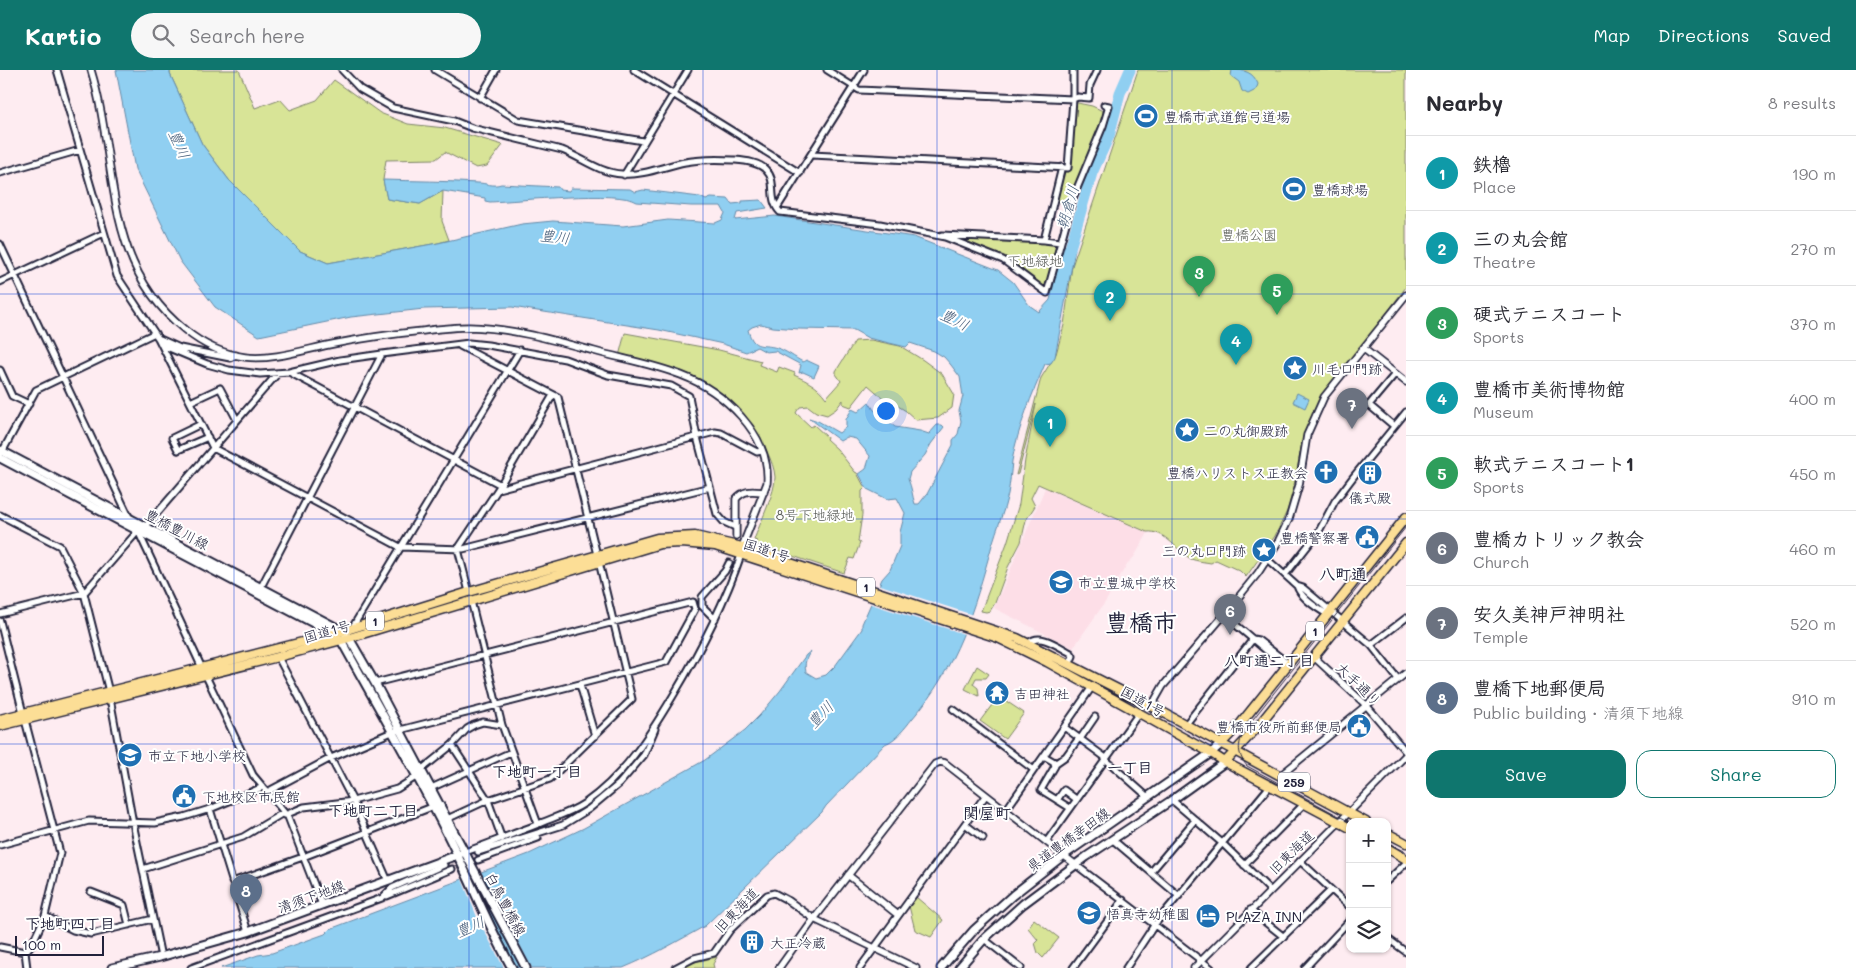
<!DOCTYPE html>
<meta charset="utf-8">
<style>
:root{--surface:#fff;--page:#f7f7f7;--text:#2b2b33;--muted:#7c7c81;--line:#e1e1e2;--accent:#0f766e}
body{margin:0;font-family:Mali,"Klee One",sans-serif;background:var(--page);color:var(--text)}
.controls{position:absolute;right:15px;bottom:15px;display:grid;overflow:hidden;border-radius:10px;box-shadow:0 1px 4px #0004}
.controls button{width:45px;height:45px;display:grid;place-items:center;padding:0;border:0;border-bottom:1px solid var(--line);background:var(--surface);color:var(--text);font:25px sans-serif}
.scale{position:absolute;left:15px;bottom:12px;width:89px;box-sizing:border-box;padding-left:5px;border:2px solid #22223b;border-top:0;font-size:14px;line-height:18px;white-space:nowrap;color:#22223b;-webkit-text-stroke:4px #fff;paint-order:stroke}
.you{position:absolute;left:885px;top:340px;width:18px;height:18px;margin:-12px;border:4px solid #fff;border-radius:50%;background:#1a73e8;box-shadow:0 0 0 8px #1a73e833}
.badge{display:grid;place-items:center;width:32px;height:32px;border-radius:50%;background:var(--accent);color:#fff;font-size:16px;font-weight:700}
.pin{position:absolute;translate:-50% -41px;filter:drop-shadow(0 1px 2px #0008)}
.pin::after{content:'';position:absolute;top:26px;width:18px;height:15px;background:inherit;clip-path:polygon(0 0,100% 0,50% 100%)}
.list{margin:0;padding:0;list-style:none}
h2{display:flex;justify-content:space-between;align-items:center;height:65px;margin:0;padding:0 20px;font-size:21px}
h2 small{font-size:16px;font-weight:400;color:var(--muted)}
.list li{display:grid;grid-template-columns:32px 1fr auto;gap:15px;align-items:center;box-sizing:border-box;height:75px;padding:0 20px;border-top:1px solid var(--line)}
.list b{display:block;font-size:19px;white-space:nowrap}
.list p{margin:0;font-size:16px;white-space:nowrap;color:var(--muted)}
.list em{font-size:16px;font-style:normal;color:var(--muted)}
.actions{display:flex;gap:10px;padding:15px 20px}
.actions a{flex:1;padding:11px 0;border:1px solid var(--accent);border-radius:15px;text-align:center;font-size:18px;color:var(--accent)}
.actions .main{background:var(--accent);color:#fff}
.icon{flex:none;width:28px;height:28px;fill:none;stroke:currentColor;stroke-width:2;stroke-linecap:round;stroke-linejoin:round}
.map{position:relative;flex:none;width:1406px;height:898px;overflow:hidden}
header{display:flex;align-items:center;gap:30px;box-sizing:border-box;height:70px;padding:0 25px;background:var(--accent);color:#fff}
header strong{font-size:24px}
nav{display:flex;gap:28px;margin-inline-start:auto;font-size:18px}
.search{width:350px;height:45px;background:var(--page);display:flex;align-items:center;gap:12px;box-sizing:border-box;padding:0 18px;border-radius:28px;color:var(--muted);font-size:19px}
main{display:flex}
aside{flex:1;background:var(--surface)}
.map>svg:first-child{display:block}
</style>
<header>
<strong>Kartio</strong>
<div class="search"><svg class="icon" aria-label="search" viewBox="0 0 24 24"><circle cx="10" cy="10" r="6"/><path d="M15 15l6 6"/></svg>Search here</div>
<nav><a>Map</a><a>Directions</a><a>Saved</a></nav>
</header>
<main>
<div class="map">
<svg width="1406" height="898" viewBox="0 0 1406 898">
<rect width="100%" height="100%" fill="#feecf1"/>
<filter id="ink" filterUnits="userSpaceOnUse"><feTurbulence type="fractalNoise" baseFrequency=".02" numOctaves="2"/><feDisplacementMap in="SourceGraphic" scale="10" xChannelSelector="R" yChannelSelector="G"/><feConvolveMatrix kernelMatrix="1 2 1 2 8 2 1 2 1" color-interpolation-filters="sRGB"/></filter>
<g filter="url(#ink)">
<path fill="#fddee7" d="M1045 418 1148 463 1134 487 1127 494 1106 531 1073 578 994 538Z"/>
<path fill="#d8e497" stroke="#7d8369" d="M170 0H239L255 38 280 29 290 40 317 30 334 10 380 43 408 54 445 58 503 75 487 96 476 98 445 82 436 89 386 90 383 110 387 129 420 134 443 121 442 151 449 170 438 173 328 193 300 181 229 110 202 74 170 4Z
M1138 0H1406V217L1352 289 1324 321 1304 363 1293 420 1287 441 1275 466 1246 507 1240 501 1216 490 1211 493C1205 492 1196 491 1191 489 1177 481 1165 460 1147 462L1038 414 1031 428 1035 436 1026 450 1021 472 1008 497 995 533 990 541 986 542 981 541 1007 473 1019 434 1025 390 1036 334 1018 404 1016 405 1041 308 1056 284 1064 255 1072 196Z
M1073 32 1092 36 1103 41V56L1072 133 1060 132 1055 124 1062 97 1068 98Z
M945 167 1060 172 1047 223 1003 190Z
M625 263 719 280 761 291 759 295 777 302 779 297 795 303 794 305C807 311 818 316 826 328L841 311 836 304V301L855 271 871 270 900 276 923 290 942 304 954 324 952 338 938 348 916 350 906 341 898 336 890 334 868 315 851 337 843 334V330L836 339 827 345 816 342 808 336 800 337 797 341 796 343 811 357 814 355 827 367 826 369 837 379 855 402 857 403 865 418 862 421V445L858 472 860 473 854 489 850 488 844 503 756 474 757 471 754 470C759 455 776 421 775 407 774 391 762 372 753 358 739 345 726 329 711 318 685 298 650 293 619 286Z
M977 596 989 604 986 608H976L973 614 978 618 979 626 965 619Z
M998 627 1006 631 1024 643 1005 669 980 651Z
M916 827 943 850 931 867 915 860 909 836Z
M1034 849 1059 868 1043 888 1038 883 1035 873 1038 870 1028 858Z
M717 887 713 894 714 898H680L691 893Z"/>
<path fill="#90cff1" stroke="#648aa8" d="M116 0H170V4L202 74 229 110 300 181 328 193 438 173 522 154 553 151 623 156 668 150 715 153 722 150 725 143 721 136H691L637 132C619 120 517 131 490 132L485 131V128L443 121 420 134 387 129 383 110C415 111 446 111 478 113 486 113 493 117 501 114L558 117 560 120 569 121 571 118 630 119 635 122 643 120 700 127 706 130 711 128 728 129 732 134 742 133V131L761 130 767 138 737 143 735 150 775 146 914 167 998 200 1013 212 1029 235 1039 242 1050 230 1063 175 1075 179 1055 287 1051 293 1045 294C1032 325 1018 357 1012 391 1011 402 1010 413 1008 424 1004 442 997 458 992 475 974 540 957 597 912 649 905 658 896 670 885 674L826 736 822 742 705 856C678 871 652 886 623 898H221L258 885 272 883 325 864 330 859 529 784 584 758 705 690 745 660 760 645 780 621 806 585 811 581C806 588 804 593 806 602L816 608 826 605 835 596 862 559V554L869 538 882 509 890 500 900 476V462L905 443 897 428 887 429 867 419 859 404 866 399 870 386 856 369 847 367 840 371 809 348 818 351 839 363 846 357V349L852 339 858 342 869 332 874 340 895 357 920 361 929 364 937 355H942L944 357 931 374 925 385 910 402 908 409C912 418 912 425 915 434H919L927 424 953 375V370L958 364 961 351 959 341 963 326 960 307 951 295 944 287 934 281 910 273 906 277 868 268 854 260 799 259 773 257 761 254 752 257 748 260C754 281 762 273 777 278 785 280 795 288 803 292L806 290 819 296 814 307 803 302 799 303 801 295 775 281 766 282 757 277 746 282 723 274 659 260 512 237 424 239 351 247 259 266 215 237 180 191 135 99Z
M1232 0C1245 0 1253 2 1258 14L1256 20 1248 24 1242 21 1239 12 1231 6Z
M1297 323 1309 329 1305 338 1293 332Z"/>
<path fill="#feecf1" d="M877 514 973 545 967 565 868 533Z
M480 800 532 898H522L471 803Z
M470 804 494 857 516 898H504L477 847 461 807Z"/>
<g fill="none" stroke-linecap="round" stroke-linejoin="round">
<path stroke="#90cff1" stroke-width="11" d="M1066 192 1092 103 1109 66 1120 23 1130 0"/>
<path stroke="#d2c4cd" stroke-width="5" stroke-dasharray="5 2.5" stroke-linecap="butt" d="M729 493 736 466
M444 795 478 782"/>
<defs>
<path id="minor" d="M57 0 117 206 158 268 180 278 230 288 236 285
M342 0 360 19 393 38 454 51 472 58 562 80C582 88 600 103 622 104 644 106 664 96 685 92 701 89 718 89 734 90 745 91 759 92 766 100 778 112 767 128 780 142L880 154 945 167 1003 190 1047 223 1073 128 1103 56 1109 36 1104 35
M435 0 518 50 643 71
M634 0 800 103
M827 0 859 20 1073 29V0
M480 28 496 0
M812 85 1068 98 1073 29 1078 27 1089 28 1090 15 1097 0
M0 103 80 80
M624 105 688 0
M777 138 864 0
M942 165 1044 170
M1060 172 1044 170 1062 97
M0 174 130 449
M0 212 104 163
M158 268 213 378 400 477 463 479 710 417
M162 275 207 294 229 300 260 304 289 302 340 290 382 284 469 273 488 275 565 289 608 305 671 316 689 326 697 367 717 444 724 452 735 457
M460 276 558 327 597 485
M0 300 12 326 29 334
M289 302 501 415
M190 332 220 318 237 350
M201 354 172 368 178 380 208 367
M1394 356 1369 335 1395 304
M1 384 36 320 155 263
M498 419 715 362 721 363 757 382 762 381
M0 445 60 476 84 523 0 544
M145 457 278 303
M1267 489 1297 516 1303 518 1371 575 1398 609
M1285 505 1318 463 1335 431 1354 406 1406 342
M1297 516C1301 528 1318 539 1329 545
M261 517 382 284
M469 522 458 479 498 419 553 325
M471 531 502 655 538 754
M1224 545 1286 597
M715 549 702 536V527L725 501 729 493
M0 551 23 643
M352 558 520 280
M1253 569 1258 570 1289 594
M1029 573C1040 562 1059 577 1071 583L1073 586 1070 593
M1371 575 1406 548
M278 587 353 731 388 811
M205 604 253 705 288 747 322 835
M580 615 595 666
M109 622 84 523 138 461 202 598
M110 628 133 753 161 887
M953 639 1034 700
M25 650 60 783 45 846 32 874 25 882 27 898
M1186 654 1253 569
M1064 657 1106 688
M1080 669 1095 647
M452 675 488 730 502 769
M1044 686 1056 693 1066 686 1079 668
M1105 689 1148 727
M1054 693 1055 696 1041 720 1070 738
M421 700 452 675 467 659 474 655 483 652 502 655
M431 718 511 682
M267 722 331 688 392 662 666 592 695 539 693 532 375 613
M1057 730 1064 720 1076 729
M1172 730 1222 773 1270 820
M210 739 248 862
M1006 740 1092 617
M285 745 304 737 353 731 397 719 416 707
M447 749 488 730 550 709 632 629 599 492
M965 754 983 768
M1113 770 1179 826
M1047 771 1139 643
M0 775 89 751 155 753 184 747 210 739 263 717
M465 782C489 774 512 764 536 755 552 748 570 743 585 733 624 706 649 666 673 626 700 581 724 535 741 485
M478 782 563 755 589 739 619 714 644 685 655 659
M478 790 538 768 537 764
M1300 791 1350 837
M1076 795 1211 898
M1244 795 1303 735
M143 799 243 767 283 743
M1151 802 1195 750
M1387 811 1406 793
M232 812 303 787 432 737
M91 822 124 835 129 855
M387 826 452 799
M1250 840 1284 867
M45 846 73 860 91 864 153 849
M1387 868 1406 882
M984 869 1021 898
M0 877 25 882
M191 898 382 828 392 818 444 795
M675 898 694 888 714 883 730 860 767 825 774 823 789 831
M1073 898 1123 830
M1126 898 1155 854 1269 717
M1251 898 1331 820
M1305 898 1350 850"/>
<path id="tertiary" d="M91 0C119 92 101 193 185 260 202 274 223 284 245 287 271 291 307 279 333 274 363 268 392 264 422 261 438 259 453 257 469 257 512 258 553 270 594 281 623 289 653 294 681 305 723 321 771 364 767 413L742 477
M1364 279 1406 312
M736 466V429C744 419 753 421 764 422
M1314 587 1366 635 1406 682
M1155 638V630L1163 616 1224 545 1258 503 1278 472 1289 449 1299 415 1307 365 1324 327 1406 225
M1281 705 1406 603
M848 805 898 845
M789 831 814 849 916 898
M779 898 814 849 935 694 940 692 945 693 1076 795
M860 898 986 725
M1194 898 1406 685"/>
<path id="secondary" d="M0 380 343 561 349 568 375 613 526 898
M0 388 334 564 341 570C380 641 422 711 457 784 475 822 491 861 512 898
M112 898 160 887 248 862 460 784
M941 898 974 860 1013 825 1064 785 1211 683 1221 674
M959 898 984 869 1023 834 1086 787 1172 730 1225 692"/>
<path id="trunk" d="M0 649 334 564 469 522 657 468 695 466 742 477 1017 568 1155 638 1366 752
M0 656 278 587 349 568 660 474 682 473 715 476 998 568 1047 592 1211 683 1225 692 1350 758
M1221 674 1241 653 1406 447
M1225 692 1254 661 1406 473
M1387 763 1406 773
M1387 778 1406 789"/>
</defs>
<use href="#minor" stroke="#22223b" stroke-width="9"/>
<use href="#tertiary" stroke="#22223b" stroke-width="9"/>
<use href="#secondary" stroke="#22223b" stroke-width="11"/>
<use href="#trunk" stroke="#22223b" stroke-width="11"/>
<use href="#minor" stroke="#fff" stroke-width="5"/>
<use href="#tertiary" stroke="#fff" stroke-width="5.5"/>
<use href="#secondary" stroke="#fff" stroke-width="7"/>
<use href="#trunk" stroke="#fcde96" stroke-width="8"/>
<path stroke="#22223b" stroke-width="1" d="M1350 752 1247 696C1236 683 1238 672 1246 658L1406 457
M1387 772 1406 782"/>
</g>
</g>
<path fill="none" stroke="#1d4ed8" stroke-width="1" stroke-opacity="0.55" d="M234 0V898M469 0V898M703 0V898M937 0V898M1172 0V898M0 224H1406M0 449H1406M0 674H1406"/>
<defs>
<symbol id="stadium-disc" viewBox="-11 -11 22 22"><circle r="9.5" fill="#1f6fb2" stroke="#fff"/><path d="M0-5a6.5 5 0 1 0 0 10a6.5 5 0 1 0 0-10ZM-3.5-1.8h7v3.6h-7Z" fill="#fff"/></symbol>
<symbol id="sight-disc" viewBox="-11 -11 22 22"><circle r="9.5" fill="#1f6fb2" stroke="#fff"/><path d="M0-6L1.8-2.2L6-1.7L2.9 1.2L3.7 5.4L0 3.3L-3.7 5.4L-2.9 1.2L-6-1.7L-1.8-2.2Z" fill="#fff"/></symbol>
<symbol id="church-disc" viewBox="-11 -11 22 22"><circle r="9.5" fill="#1f6fb2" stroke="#fff"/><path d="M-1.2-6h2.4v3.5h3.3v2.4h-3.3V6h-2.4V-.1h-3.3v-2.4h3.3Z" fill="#fff"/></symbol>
<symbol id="building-disc" viewBox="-11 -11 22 22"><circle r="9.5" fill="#1f6fb2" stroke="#fff"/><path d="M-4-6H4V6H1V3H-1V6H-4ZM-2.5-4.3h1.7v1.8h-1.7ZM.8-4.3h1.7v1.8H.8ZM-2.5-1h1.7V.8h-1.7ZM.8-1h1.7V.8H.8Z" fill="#fff"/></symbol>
<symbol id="civic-disc" viewBox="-11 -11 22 22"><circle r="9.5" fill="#1f6fb2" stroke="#fff"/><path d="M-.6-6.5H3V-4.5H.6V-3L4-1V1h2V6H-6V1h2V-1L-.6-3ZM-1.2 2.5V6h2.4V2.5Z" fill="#fff"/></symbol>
<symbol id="school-disc" viewBox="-11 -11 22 22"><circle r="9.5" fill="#1f6fb2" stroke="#fff"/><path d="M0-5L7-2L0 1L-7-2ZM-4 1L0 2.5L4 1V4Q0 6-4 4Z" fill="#fff"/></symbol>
<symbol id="temple-disc" viewBox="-11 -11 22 22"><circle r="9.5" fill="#1f6fb2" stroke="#fff"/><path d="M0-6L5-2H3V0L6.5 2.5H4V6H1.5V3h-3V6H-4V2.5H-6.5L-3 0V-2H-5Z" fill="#fff"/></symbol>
<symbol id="hotel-disc" viewBox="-11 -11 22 22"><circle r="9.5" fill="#1f6fb2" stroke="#fff"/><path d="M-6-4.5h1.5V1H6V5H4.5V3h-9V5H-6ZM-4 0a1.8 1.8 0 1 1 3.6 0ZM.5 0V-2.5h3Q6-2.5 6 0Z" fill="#fff"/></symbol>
</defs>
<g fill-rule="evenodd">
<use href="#stadium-disc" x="1132" y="32" width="28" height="28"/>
<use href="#stadium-disc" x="1280" y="105" width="28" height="28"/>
<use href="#sight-disc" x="1281" y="284" width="28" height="28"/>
<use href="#sight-disc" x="1173" y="346" width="28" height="28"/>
<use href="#church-disc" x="1312" y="388" width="28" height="28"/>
<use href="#building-disc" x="1356" y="389" width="28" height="28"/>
<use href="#civic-disc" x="1353" y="453" width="28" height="28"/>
<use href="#sight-disc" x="1250" y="466" width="28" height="28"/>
<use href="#school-disc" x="1047" y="498" width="28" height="28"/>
<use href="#temple-disc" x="983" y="609" width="28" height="28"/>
<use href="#civic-disc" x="1345" y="642" width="28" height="28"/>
<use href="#school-disc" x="116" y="671" width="28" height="28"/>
<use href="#civic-disc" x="170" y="712" width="28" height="28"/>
<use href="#school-disc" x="1075" y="829" width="28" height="28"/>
<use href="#hotel-disc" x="1194" y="832" width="28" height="28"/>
<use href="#building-disc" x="738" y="858" width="28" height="28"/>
</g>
<g text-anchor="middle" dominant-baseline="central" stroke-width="4" stroke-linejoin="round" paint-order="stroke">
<g fill="#fff" stroke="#646476" stroke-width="1">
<rect x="857" y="507.5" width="18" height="19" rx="4"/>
<rect x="366" y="541.5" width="18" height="19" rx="4"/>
<rect x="1306" y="551.5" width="18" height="19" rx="4"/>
<rect x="1278" y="702.5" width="32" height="19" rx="4"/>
</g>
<g font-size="12" font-weight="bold" fill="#22223b">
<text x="866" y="517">1</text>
<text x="375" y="551">1</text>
<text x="1315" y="561">1</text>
<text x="1294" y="712">259</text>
</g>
<g font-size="14" fill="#22223b" stroke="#fff" text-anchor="start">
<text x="1164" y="46">豊橋市武道館弓道場</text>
<text x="1312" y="119">豊橋球場</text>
<text x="1312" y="298">川毛口門跡</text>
<text x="1204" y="360">二の丸御殿跡</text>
<text x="1308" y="402" text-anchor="end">豊橋ハリストス正教会</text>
<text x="1370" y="427" text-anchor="middle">儀式殿</text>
<text x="1350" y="467" text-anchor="end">豊橋警察署</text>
<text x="1246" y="480" text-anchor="end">三の丸口門跡</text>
<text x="1078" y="512">市立豊城中学校</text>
<text x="1014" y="623">吉田神社</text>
<text x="1342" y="656" text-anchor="end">豊橋市役所前郵便局</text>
<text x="148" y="685">市立下地小学校</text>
<text x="202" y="726">下地校区市民館</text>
<text x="1106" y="843">悟真寺幼稚園</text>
<text x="1226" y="846">PLAZA INN</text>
<text x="770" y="872">大正冷蔵</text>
</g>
<g font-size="14" fill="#595c57" stroke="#fff">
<text x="1249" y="164">豊橋公園</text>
<text x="1035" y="190">下地緑地</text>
<text x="815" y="444">8号下地緑地</text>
</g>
<g font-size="14" fill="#22223b" stroke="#fff">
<text transform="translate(177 459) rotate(28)">豊橋豊川線</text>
<text transform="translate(767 480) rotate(18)">国道1号</text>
<text transform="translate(327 561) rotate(-16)">国道1号</text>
<text transform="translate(1359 614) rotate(44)">大手通り</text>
<text transform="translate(1143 631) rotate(29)">国道1号</text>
<text transform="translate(1068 769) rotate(-36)">県道豊橋幸田線</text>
<text transform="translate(1291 782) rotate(-44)">旧東海道</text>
<text transform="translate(311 826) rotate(-20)">清須下地線</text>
<text transform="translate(506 834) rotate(62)">白鳥豊橋線</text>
<text transform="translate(736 840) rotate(-46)">旧東海道</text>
</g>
<g font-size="15" font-style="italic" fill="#485f7b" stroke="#fff">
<text transform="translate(180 74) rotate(66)">豊川</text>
<text transform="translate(1067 137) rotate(-74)">朝倉川</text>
<text transform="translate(555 166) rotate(7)">豊川</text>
<text transform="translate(955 249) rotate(26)">豊川</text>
<text transform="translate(820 644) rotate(-46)">豊川</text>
<text transform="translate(470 856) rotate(-23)">豊川</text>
</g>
<g font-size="15" font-weight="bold" fill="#22223b" stroke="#fff">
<text x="1269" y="590">八町通二丁目</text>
<text x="1130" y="697">一丁目</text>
<text x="537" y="701">下地町一丁目</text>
<text x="373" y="740">下地町二丁目</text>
<text x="70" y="853">下地町四丁目</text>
</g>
<g font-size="16" font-weight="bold" fill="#22223b" stroke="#fff">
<text x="1343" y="503">八町通</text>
<text x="987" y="742">関屋町</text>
</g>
<g font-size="24" font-weight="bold" fill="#22223b" stroke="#fff">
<text x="1141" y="551">豊橋市</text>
</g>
</g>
</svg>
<div class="controls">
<button>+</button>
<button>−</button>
<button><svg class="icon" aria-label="layers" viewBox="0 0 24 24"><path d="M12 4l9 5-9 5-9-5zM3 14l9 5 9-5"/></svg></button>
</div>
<div class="scale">100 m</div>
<div class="you"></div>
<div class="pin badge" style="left:1050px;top:377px;background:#0f9aa8">1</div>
<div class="pin badge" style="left:1110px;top:251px;background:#0f9aa8">2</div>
<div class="pin badge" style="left:1199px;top:227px;background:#2e9e5b">3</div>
<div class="pin badge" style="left:1236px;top:295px;background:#0f9aa8">4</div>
<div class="pin badge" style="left:1277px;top:245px;background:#2e9e5b">5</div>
<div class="pin badge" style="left:1230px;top:565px;background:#6b7280">6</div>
<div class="pin badge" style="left:1352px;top:359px;background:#6b7280">7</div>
<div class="pin badge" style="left:246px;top:845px;background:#5c6f8a">8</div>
</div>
<aside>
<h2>Nearby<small>8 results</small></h2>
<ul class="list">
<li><span class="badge" style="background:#0f9aa8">1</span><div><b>鉄櫓</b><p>Place</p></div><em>190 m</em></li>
<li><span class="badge" style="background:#0f9aa8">2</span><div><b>三の丸会館</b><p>Theatre</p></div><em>270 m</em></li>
<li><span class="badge" style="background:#2e9e5b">3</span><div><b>硬式テニスコート</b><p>Sports</p></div><em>370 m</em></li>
<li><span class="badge" style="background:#0f9aa8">4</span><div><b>豊橋市美術博物館</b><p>Museum</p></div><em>400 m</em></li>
<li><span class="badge" style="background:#2e9e5b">5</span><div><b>軟式テニスコート1</b><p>Sports</p></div><em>450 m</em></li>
<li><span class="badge" style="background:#6b7280">6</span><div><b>豊橋カトリック教会</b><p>Church</p></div><em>460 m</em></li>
<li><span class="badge" style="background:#6b7280">7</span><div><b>安久美神戸神明社</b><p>Temple</p></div><em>520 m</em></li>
<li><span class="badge" style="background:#5c6f8a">8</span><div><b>豊橋下地郵便局</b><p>Public building · 清須下地線</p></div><em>910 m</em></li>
</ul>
<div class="actions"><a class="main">Save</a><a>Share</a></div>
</aside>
</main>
